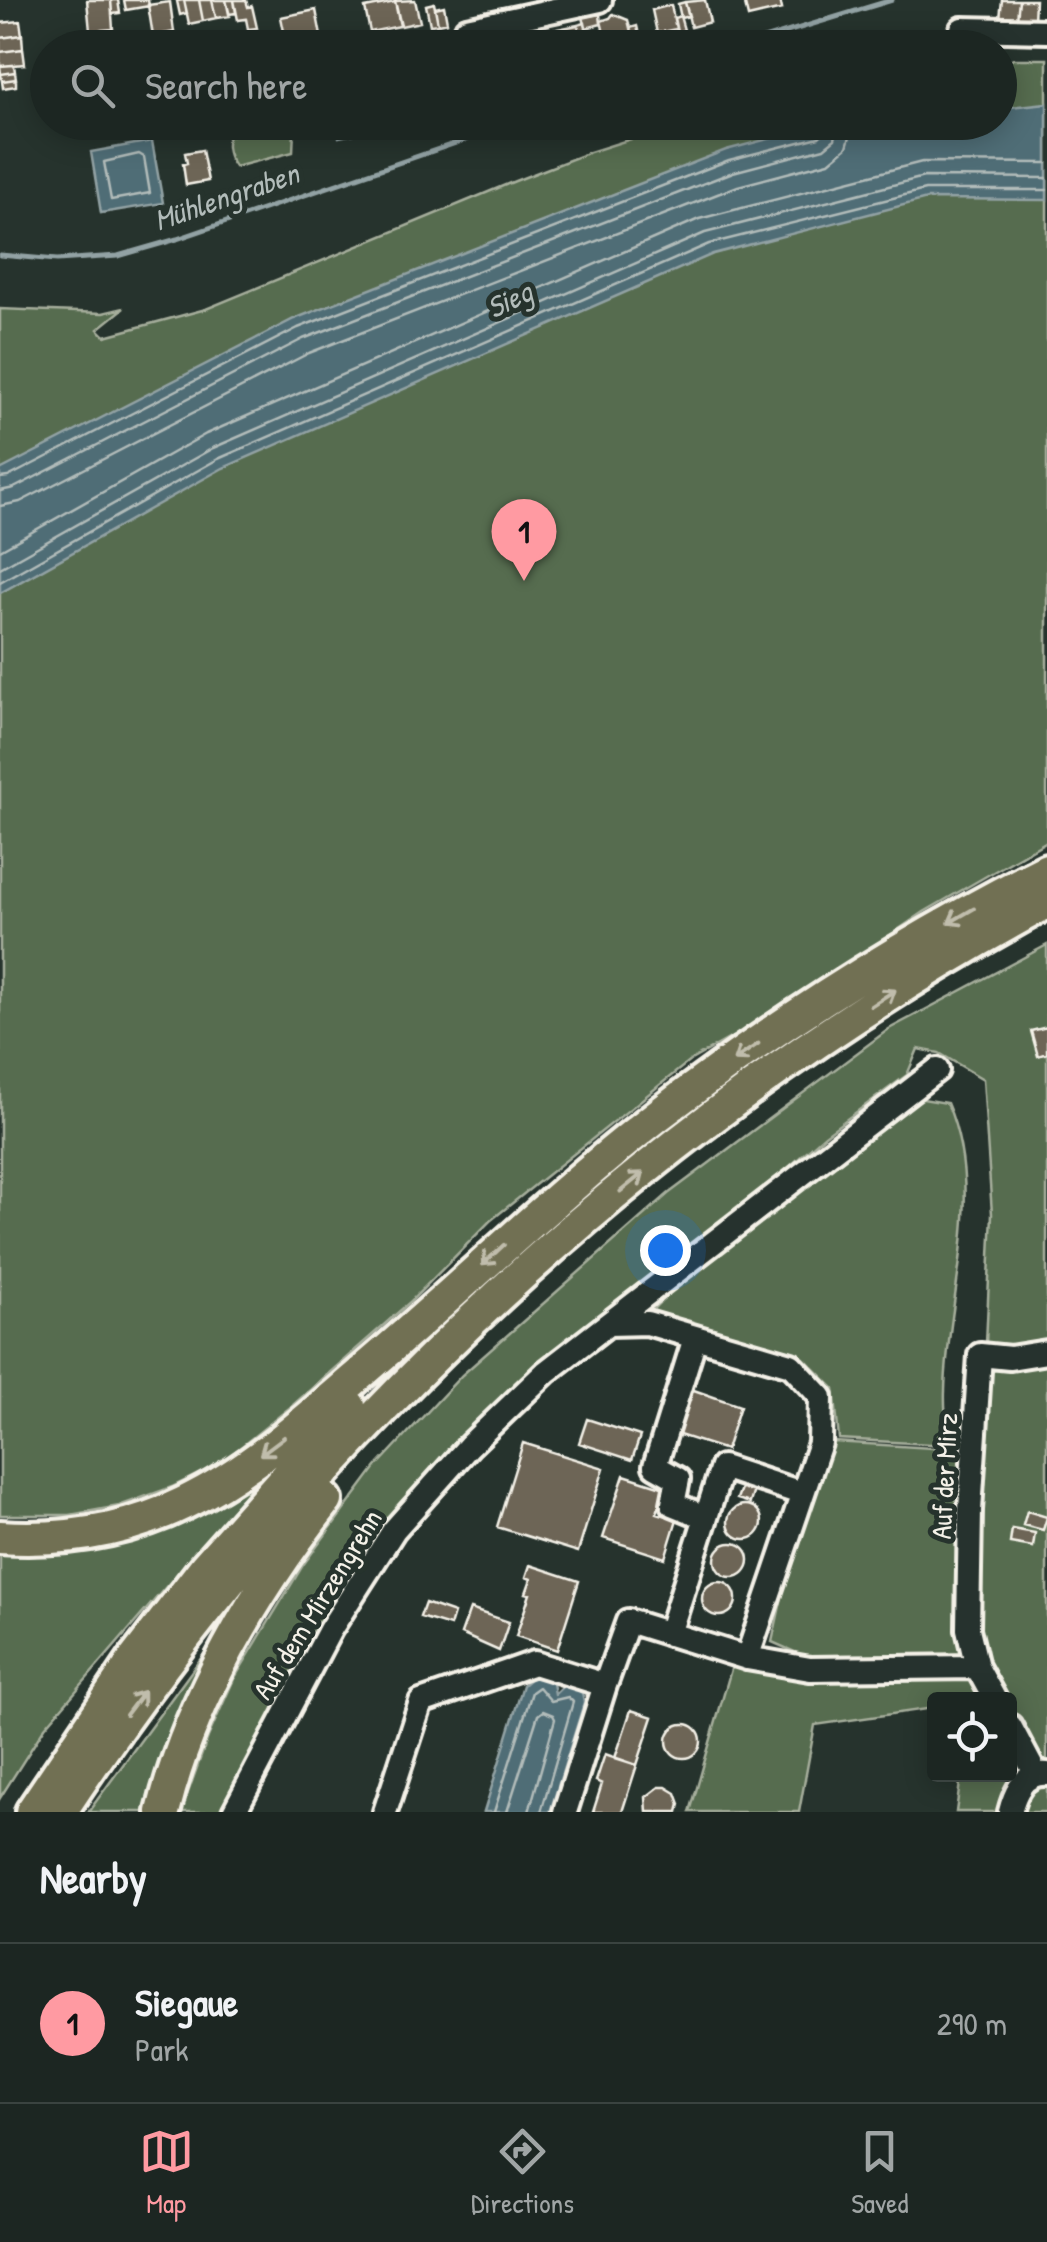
<!DOCTYPE html>
<meta charset="utf-8">
<style>
:root{--surface:#1c2622;--page:#29322f;--text:#f1f3f6;--muted:#a0a5a5;--line:#3a4340;--accent:#ff9aa2}
body{margin:0;font-family:"Patrick Hand",sans-serif;background:var(--page);color:var(--text)}
.controls{position:absolute;right:30px;bottom:30px;display:grid;overflow:hidden;border-radius:10px;box-shadow:0 5px 25px #0003}
.controls button{width:90px;height:90px;display:grid;place-items:center;padding:0;border:0;border-bottom:2px solid var(--line);background:var(--surface);color:var(--text);font:50px sans-serif}
.you{position:absolute;left:665px;top:1250px;width:35px;height:35px;margin:-25px;border:8px solid #fff;border-radius:50%;background:#1a73e8;box-shadow:0 0 0 15px #1a73e833}
.badge{display:grid;place-items:center;width:65px;height:65px;border-radius:50%;background:var(--accent);color:#111;font-size:32px;font-weight:700}
.pin{position:absolute;translate:-50% -82px;filter:drop-shadow(0 2px 5px #0008)}
.pin::after{content:'';position:absolute;top:52px;width:35px;height:30px;background:inherit;clip-path:polygon(0 0,100% 0,50% 100%)}
.list{margin:0;padding:0;list-style:none}
h2{display:flex;justify-content:space-between;align-items:center;height:130px;margin:0;padding:0 40px;font-size:42px}
h2 small{font-size:32px;font-weight:400;color:var(--muted)}
.list li{display:grid;grid-template-columns:65px 1fr auto;gap:30px;align-items:center;box-sizing:border-box;height:160px;padding:0 40px;border-top:2px solid var(--line)}
.list b{display:block;font-size:38px;white-space:nowrap}
.list p{margin:0;font-size:32px;white-space:nowrap;color:var(--muted)}
.list em{font-size:32px;font-style:normal;color:var(--muted)}
.icon{flex:none;width:55px;height:55px;fill:none;stroke:currentColor;stroke-width:2;stroke-linecap:round;stroke-linejoin:round}
.map{position:relative;flex:none;width:1047px;height:1812px;overflow:hidden}
.search{position:absolute;background:var(--surface);box-shadow:0 5px 25px #0003;left:30px;right:30px;top:30px;height:110px;display:flex;align-items:center;gap:25px;box-sizing:border-box;padding:0 35px;border-radius:55px;color:var(--muted);font-size:38px}
.sheet{height:290px;background:var(--surface)}
nav{display:flex;justify-content:space-around;align-items:center;box-sizing:border-box;height:140px;border-top:2px solid var(--line);background:var(--surface);font-size:28px;color:var(--muted)}
nav a{display:grid;justify-items:center;gap:5px}
nav .on{color:var(--accent)}
.map>svg:first-child{display:block}
</style>
<div class="map">
<svg width="1047" height="1812" viewBox="0 0 1047 1812">
<rect width="100%" height="100%" fill="#26332d"/>
<filter id="ink" filterUnits="userSpaceOnUse"><feTurbulence type="fractalNoise" baseFrequency=".01" numOctaves="2"/><feDisplacementMap in="SourceGraphic" scale="20" xChannelSelector="R" yChannelSelector="G"/><feConvolveMatrix kernelMatrix="1 2 1 2 8 2 1 2 1" color-interpolation-filters="sRGB"/></filter>
<g filter="url(#ink)">
<path fill="#576c50" stroke="#a6ae9c" stroke-width="2.5" d="M1000 59H1047V841L924 912 782 1009 691 1060 490 1221 411 1301 293 1405 222 1462 172 1487 119 1506 70 1515H0V309L103 313 124 308 98 329 105 336 206 309 515 181 590 152 681 123 1000 122Z
M275 122 288 123 294 130 293 152 235 167C229 159 224 145 229 136Z
M1047 945V1812H956L961 1775 1010 1774V1700H934V1708L815 1725 799 1812H690L732 1666 809 1678 947 1680V1661H815L772 1642 794 1543 834 1442 981 1451 992 1214 983 1079 939 1053 918 1049 907 1075 825 1135 726 1223 617 1303 469 1435 223 1812H181L208 1737 234 1679 303 1565 376 1467 462 1375 668 1194 889 1029Z
M911 1097 947 1103C987 1196 947 1295 945 1391 944 1409 947 1428 948 1445L839 1439 834 1388 804 1358 652 1315 653 1309 676 1286Z
M265 1472 45 1727 0 1798V1549L119 1542 194 1517Z
M218 1635 147 1812H88L89 1811Z"/>
<path fill="#506d76" stroke="#92a2a4" stroke-width="2.5" d="M1047 103V200L927 199 713 254 223 468 0 593V470L294 319 726 150 826 124 1000 122V108Z
M336 123H382L383 128 339 137Z
M152 141 163 203 101 213 91 152Z
M532 1677H544L553 1683 555 1694 562 1687 572 1686 582 1693 584 1703 550 1812H484L523 1685Z"/>
<g fill="none" stroke-linecap="round" stroke-linejoin="round">
<path stroke="#b2bcba" stroke-width="2.5" d="M139 154 144 157 150 193 111 200 104 162Z
M0 478 8 477 298 328 729 160 819 137 825 131 826 122
M0 491 14 488 303 339 733 172 824 148 835 139 839 122
M0 506 20 502 309 353 738 186 829 162 847 147 854 122
M0 550 206 434 699 219 922 162 1047 163
M0 568 213 448 705 233 924 177 1047 178
M0 582 218 459 709 244 925 190H1047
M494 1812 532 1692 539 1687 551 1701 568 1697 573 1702 541 1812
M507 1812 538 1715 543 1711 553 1715 555 1719 529 1812"/>
<path stroke="#92a2a4" stroke-width="5" d="M734 48 892 0
M0 255 57 260 118 256 177 239 517 122"/>
</g>
<path fill="#6d6556" stroke="#f4f1e8" stroke-width="2.5" d="M87 0H111L113 29 90 31Z
M111 0H118L120 13 112 14Z
M124 0H148L149 6 126 10Z
M184 0H199L203 21 189 24Z
M184 0 187 13 180 15 177 1Z
M199 0H212L216 18 203 21Z
M212 0H226L230 16 216 18Z
M226 0H234L236 13 229 14Z
M234 0H246L248 7 252 6 257 28 248 29 246 19 238 20Z
M415 0 420 22 401 26 395 1Z
M705 0 710 22 691 27 685 2Z
M744 0H780L782 9 748 17Z
M1002 0H1019L1017 19 1000 18Z
M1019 0H1035L1034 21 1017 19Z
M170 2 174 32 153 36 148 5Z
M395 2 400 26 370 32 365 8Z
M685 2 689 16 681 18 678 4Z
M434 3 438 24 430 25 426 5Z
M671 5 676 29 657 33 652 10Z
M444 6 447 22 438 24 435 8Z
M316 10 321 36 286 41 281 17Z
M600 14 601 24 586 28 583 17Z
M613 14 628 20 633 40 619 47 615 45 612 37 603 38 599 34 603 29 601 21 610 18Z
M680 16 684 30 677 32 674 18Z
M20 21 22 35 0 38V23Z
M585 23 590 48H583L578 25Z
M578 25 583 48 550 46 552 30Z
M637 26 640 39 633 40 630 28Z
M22 35 23 49 0 52V38Z
M23 49 25 64 0 66V52Z
M14 65 15 72 1 74 0 66Z
M15 72 16 79 2 81 1 74Z
M16 79V86L3 88 2 81Z
M202 150 208 181 186 185 183 164 187 163 185 153Z
M1047 1027V1053L1038 1056 1031 1031Z
M688 1388 740 1406 726 1450 673 1433Z
M587 1419 640 1436 632 1460 579 1443Z
M523 1443 604 1468 578 1552 497 1527Z
M624 1475 665 1488 657 1513 677 1519 665 1558 603 1538Z
M744 1480 756 1484 750 1503 737 1499Z
M728 1522a17 17 0 1 1 34 0a17 17 0 1 1-34 0Z
M1027 1511 1047 1517 1043 1530 1023 1525Z
M1012 1529 1035 1533 1033 1547 1010 1543Z
M715 1560a17 17 0 1 1 34 0a17 17 0 1 1-34 0Z
M530 1565 579 1581 557 1650 516 1636 530 1594 526 1593 531 1579 526 1577Z
M702 1599a17 17 0 1 1 34 0a17 17 0 1 1-34 0Z
M425 1603 454 1613 450 1626 420 1617Z
M470 1609 509 1622 499 1651 461 1634Z
M631 1710 653 1717 637 1765 615 1758Z
M667 1741a17 17 0 1 1 34 0a17 17 0 1 1-34 0Z
M605 1754 637 1765 622 1812H593L602 1784 596 1781Z
M659 1787H666L676 1793 680 1804 678 1812H647L646 1797Z"/>
<g fill="none" stroke-linecap="round" stroke-linejoin="round">
<defs>
<path id="minor" d="M962 29 1047 31
M464 48 462 40 467 29 600 0
M489 48 503 21
M608 1324 937 1070
M695 1338 655 1466 678 1479 673 1504 705 1517
M669 1634 722 1467 801 1493
M605 1685 628 1621 747 1658 810 1669 977 1667
M995 1700 977 1667 968 1629 970 1510 980 1355 1010 1358 1047 1352
M1010 1726 1035 1773
M234 1812 330 1630 394 1530 469 1446 546 1372 608 1324 647 1323 791 1365 821 1397 820 1443 747 1658
M385 1812 421 1702 534 1663 605 1685 565 1812
M1010 1812C1015 1792 1024 1772 1047 1774"/>
<path id="highway" d="M0 1537C63 1541 127 1531 184 1503 249 1472 306 1421 360 1374 460 1289 553 1197 657 1116 778 1023 910 939 1047 870
M32 1812 135 1659 205 1568 349 1406
M60 1812C307 1436 651 1116 1047 902
M163 1812C190 1701 256 1589 326 1500"/>
</defs>
<use href="#minor" stroke="#f4f1e8" stroke-width="30"/>
<use href="#highway" stroke="#f4f1e8" stroke-width="40"/>
<use href="#minor" stroke="#26332d" stroke-width="22"/>
<use href="#highway" stroke="#716f52" stroke-width="32"/>
</g>
<defs><path id="oneway-shaft" d="M-6 0H5M1.5-3L5.5 0L1.5 3" fill="none" stroke-width="1.6" stroke-linecap="round" stroke-linejoin="round" transform="scale(2.5)"/></defs>
<g stroke="#c0bdac">
<use href="#oneway-shaft" transform="translate(961 916) rotate(150)"/>
<use href="#oneway-shaft" transform="translate(883 998) rotate(-33)"/>
<use href="#oneway-shaft" transform="translate(746 1052) rotate(146)"/>
<use href="#oneway-shaft" transform="translate(632 1182) rotate(-39)"/>
<use href="#oneway-shaft" transform="translate(493 1255) rotate(137)"/>
<use href="#oneway-shaft" transform="translate(272 1446) rotate(143)"/>
<use href="#oneway-shaft" transform="translate(135 1703) rotate(-53)"/>
</g>
</g>
<g text-anchor="middle" dominant-baseline="central" stroke-width="10" stroke-linejoin="round" paint-order="stroke">
<g font-size="28" fill="#f4f1e8" stroke="#26332d">
<text transform="translate(944 1476) rotate(-87)">Auf der Mirz</text>
<text transform="translate(317 1604) rotate(-58)">Auf dem Mirzengrehn</text>
</g>
<g font-size="30" font-style="italic" fill="#b2bcba" stroke="#26332d">
<text transform="translate(226 196) rotate(-19)">Mühlengraben</text>
<text transform="translate(509 299) rotate(-26)">Sieg</text>
</g>
</g>
</svg>
<div class="controls">
<button><svg class="icon" aria-label="locate" viewBox="0 0 24 24"><circle cx="12" cy="12" r="6"/><path d="M12 2v4M12 18v4M2 12h4M18 12h4"/></svg></button>
</div>
<div class="you"></div>
<div class="pin badge" style="left:524px;top:581px">1</div>
<div class="search"><svg class="icon" aria-label="search" viewBox="0 0 24 24"><circle cx="10" cy="10" r="6"/><path d="M15 15l6 6"/></svg>Search here</div>
</div>
<section class="sheet">
<h2>Nearby<small></small></h2>
<ul class="list">
<li><span class="badge">1</span><div><b>Siegaue</b><p>Park</p></div><em>290 m</em></li>
</ul>
</section>
<nav>
<a class="on"><svg class="icon" aria-label="map" viewBox="0 0 24 24"><path d="M3 6l6-2 6 2 6-2v14l-6 2-6-2-6 2zM9 4v14M15 6v14"/></svg>Map</a>
<a><svg class="icon" aria-label="directions" viewBox="0 0 24 24"><path d="M12 3l9 9-9 9-9-9zM9 14v-3h6M13 9l2 2-2 2"/></svg>Directions</a>
<a><svg class="icon" aria-label="saved" viewBox="0 0 24 24"><path d="M7 4h10v16l-5-4-5 4z"/></svg>Saved</a>
</nav>
